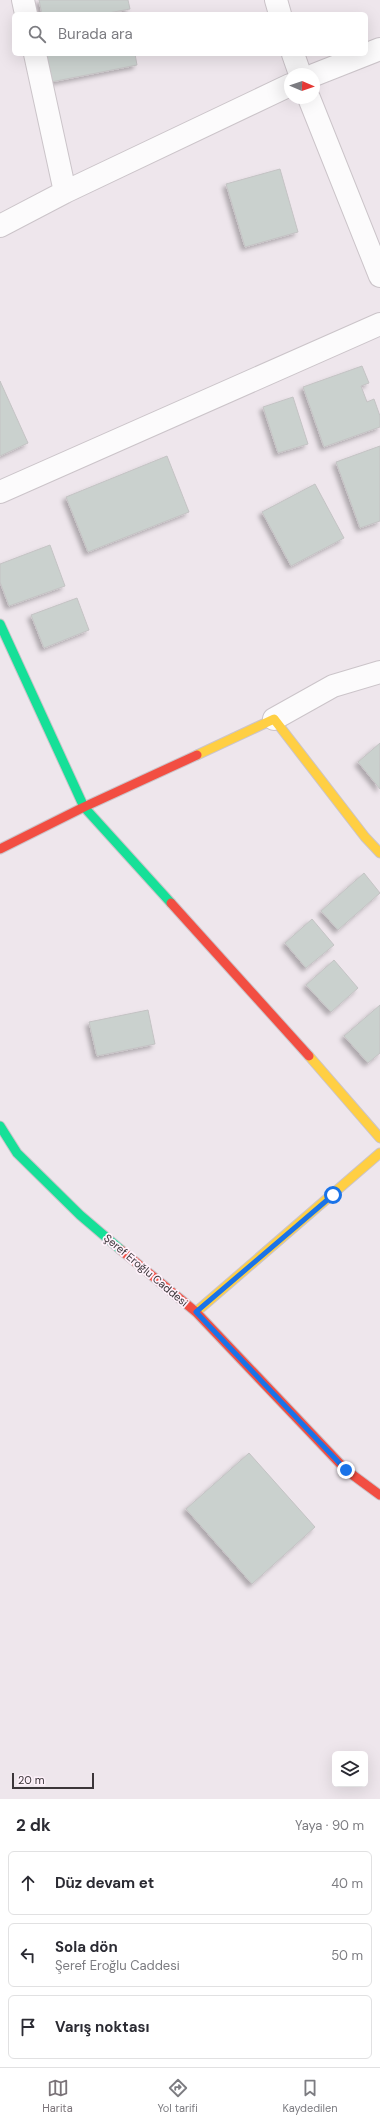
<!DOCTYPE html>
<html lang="tr">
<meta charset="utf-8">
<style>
:root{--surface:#fff;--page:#f7f7f7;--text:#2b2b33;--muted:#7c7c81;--line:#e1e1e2;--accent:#7a7378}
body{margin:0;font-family:"DM Sans",sans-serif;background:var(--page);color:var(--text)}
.controls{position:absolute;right:12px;bottom:12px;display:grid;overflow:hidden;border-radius:6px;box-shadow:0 4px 16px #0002}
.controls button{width:36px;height:36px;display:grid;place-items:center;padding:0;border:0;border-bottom:1px solid var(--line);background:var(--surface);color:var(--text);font:20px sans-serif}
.compass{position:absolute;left:284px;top:68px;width:36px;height:36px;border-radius:50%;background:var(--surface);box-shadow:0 4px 16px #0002;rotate:92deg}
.scale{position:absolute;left:12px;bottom:10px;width:82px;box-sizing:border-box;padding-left:4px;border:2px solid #3b3539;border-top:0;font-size:11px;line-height:14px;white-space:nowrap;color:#3b3539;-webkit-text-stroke:3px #fef1fa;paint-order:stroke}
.stop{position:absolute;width:12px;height:12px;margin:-9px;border:3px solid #1a73e8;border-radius:50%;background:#fff}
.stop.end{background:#1a73e8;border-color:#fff;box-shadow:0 1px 4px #0008}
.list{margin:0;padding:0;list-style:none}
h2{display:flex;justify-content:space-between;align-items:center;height:52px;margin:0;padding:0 16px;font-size:17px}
h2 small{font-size:13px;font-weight:400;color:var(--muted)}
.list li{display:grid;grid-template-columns:26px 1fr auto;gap:12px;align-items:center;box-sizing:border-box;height:64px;margin:0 8px 8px;padding:0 8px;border:1px solid var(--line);border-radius:6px}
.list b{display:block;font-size:15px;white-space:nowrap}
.list p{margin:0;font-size:13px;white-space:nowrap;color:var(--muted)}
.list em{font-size:13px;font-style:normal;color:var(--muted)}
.icon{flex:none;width:22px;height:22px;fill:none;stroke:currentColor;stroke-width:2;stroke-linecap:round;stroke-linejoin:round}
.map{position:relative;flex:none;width:380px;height:1799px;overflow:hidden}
.search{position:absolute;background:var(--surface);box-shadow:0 4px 16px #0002;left:12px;right:12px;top:12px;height:44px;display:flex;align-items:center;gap:10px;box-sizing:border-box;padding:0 14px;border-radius:6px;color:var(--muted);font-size:15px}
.sheet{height:268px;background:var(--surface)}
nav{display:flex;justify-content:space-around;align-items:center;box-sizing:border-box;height:56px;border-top:1px solid var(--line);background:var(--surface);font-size:11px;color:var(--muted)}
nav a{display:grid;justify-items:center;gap:2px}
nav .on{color:var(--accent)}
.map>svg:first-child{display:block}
</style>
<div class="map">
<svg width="380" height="1799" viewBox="0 0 380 1799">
<defs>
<filter id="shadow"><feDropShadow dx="-3.5" dy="3.5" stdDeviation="2" flood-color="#0004"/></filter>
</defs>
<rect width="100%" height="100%" fill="#eee6ec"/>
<path fill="#cad1ce" stroke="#c4c3c4" filter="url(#shadow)" d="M39 0H128L130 9 103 14H42Z
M46 54H135L137 65 51 82Z
M280 169 298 232 245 247 226 184Z
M362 366 369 383 361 386 367 402 374 399 380 416V427L324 447 303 387Z
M0 381 28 443 0 456Z
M293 397 308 444 278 453 263 407Z
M380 446V521L360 528 336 462Z
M167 456 189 512 88 552 66 497Z
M315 484 344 538 291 566 262 512Z
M50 545 65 586 9 606 0 582V564Z
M77 598 89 630 44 648 31 615Z
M380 743V789L358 762Z
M364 873 380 893 338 930 321 911Z
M312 919 334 945 306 968 285 943Z
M334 960 358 988 331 1012 306 985Z
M380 1005V1053L368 1063 344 1036Z
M148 1010 155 1044 97 1056 89 1022Z
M249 1453 315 1527 252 1584 186 1509Z"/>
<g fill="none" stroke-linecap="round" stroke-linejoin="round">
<defs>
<path id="street" d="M23 0 26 14
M276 0 280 14
M35 54 65 192
M293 54 300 74
M314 75 380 49
M309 98 380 276
M0 226 65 192 290 85
M0 492 380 324
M274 719 333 686 380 672"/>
<path id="fast" d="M0 624 84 807 171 903
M0 1126 17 1153 80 1215 121 1250"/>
<path id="slow" d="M197 755 274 719 365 837 380 853
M309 1056 380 1138
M196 1312 380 1153"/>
<path id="jam" d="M0 849 84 807 197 755
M171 903 309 1056
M121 1250 196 1312 346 1470 380 1495"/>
</defs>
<use href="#street" stroke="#cbc4c9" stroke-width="24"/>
<use href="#fast" stroke="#cbc4c9" stroke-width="11"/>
<use href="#slow" stroke="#cbc4c9" stroke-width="11"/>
<use href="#jam" stroke="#cbc4c9" stroke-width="11"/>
<use href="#street" stroke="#fcfbfc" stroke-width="22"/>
<use href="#fast" stroke="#16e098" stroke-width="9"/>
<use href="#slow" stroke="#ffcf43" stroke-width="9"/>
<use href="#jam" stroke="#f24e42" stroke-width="9"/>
</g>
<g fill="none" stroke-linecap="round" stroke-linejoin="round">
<path stroke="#1a73e8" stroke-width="5" d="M333 1195 196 1312 346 1470"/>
</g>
<g text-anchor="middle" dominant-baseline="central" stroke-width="3.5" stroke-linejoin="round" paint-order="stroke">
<g font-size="11" fill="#3b3539" stroke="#fef1fa">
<text transform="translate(146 1270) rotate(40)">Şeref Eroğlu Caddesi</text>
</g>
</g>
</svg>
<div class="controls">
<button><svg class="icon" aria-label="layers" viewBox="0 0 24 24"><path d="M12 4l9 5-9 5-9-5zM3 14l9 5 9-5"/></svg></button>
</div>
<svg class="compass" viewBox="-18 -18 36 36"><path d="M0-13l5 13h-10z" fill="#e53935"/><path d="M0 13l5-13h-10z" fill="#7c7c81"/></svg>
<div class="scale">20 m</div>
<div class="stop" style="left:333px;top:1195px"></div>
<div class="stop end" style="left:346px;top:1470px"></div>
<div class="search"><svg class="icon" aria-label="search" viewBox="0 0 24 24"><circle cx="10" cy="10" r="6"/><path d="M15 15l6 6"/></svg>Burada ara</div>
</div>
<section class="sheet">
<h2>2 dk<small>Yaya · 90 m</small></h2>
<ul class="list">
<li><svg class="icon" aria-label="ahead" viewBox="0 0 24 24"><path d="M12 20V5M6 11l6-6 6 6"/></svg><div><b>Düz devam et</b></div><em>40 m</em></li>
<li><svg class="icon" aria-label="left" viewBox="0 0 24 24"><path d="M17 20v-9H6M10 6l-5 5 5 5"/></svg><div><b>Sola dön</b><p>Şeref Eroğlu Caddesi</p></div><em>50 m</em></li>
<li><svg class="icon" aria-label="arrive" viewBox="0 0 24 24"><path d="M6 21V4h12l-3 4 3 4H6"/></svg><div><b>Varış noktası</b></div></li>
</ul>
</section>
<nav>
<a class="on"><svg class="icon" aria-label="map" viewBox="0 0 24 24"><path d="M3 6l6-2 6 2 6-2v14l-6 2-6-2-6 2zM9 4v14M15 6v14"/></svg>Harita</a>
<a><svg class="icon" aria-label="directions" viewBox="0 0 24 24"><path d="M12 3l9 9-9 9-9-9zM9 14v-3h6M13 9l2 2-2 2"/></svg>Yol tarifi</a>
<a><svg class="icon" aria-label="saved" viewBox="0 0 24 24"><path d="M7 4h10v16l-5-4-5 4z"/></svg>Kaydedilen</a>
</nav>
